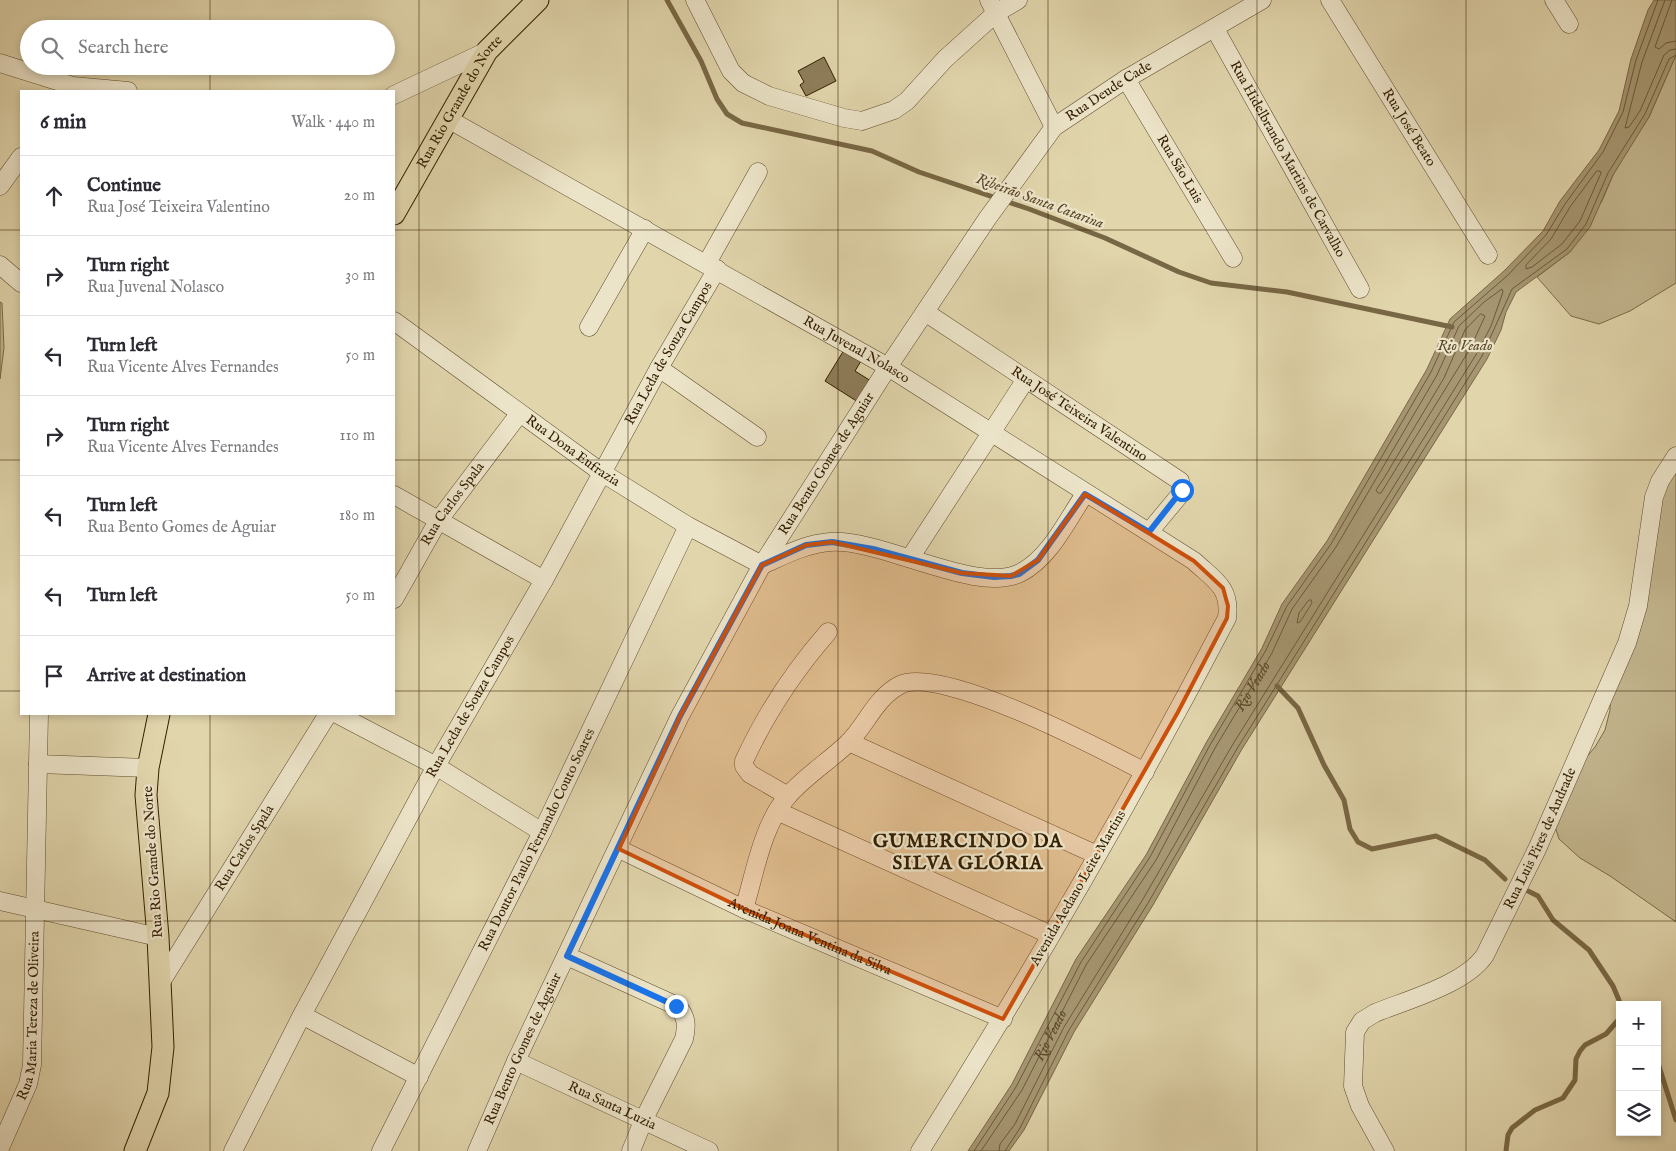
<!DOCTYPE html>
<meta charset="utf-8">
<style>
:root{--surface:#fff;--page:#f7f7f7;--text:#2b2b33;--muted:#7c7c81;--line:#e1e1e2}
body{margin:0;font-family:"IM FELL English",serif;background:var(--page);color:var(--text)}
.controls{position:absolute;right:15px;bottom:15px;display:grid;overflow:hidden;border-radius:0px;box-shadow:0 2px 8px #0003}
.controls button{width:45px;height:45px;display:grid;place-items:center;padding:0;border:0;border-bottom:1px solid var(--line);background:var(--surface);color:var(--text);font:25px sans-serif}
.stop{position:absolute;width:15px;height:15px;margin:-11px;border:4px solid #1a73e8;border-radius:50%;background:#fff}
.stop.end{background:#1a73e8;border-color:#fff;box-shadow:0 1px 5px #0008}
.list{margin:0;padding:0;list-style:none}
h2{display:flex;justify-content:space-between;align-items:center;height:65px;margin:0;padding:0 20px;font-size:21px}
h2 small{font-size:16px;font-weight:400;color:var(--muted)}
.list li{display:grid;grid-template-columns:32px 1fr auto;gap:15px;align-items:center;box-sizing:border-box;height:80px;padding:0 20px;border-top:1px solid var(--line)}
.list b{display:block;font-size:19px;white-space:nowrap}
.list p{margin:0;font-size:16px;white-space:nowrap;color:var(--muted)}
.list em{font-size:16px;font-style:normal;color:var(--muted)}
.icon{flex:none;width:28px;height:28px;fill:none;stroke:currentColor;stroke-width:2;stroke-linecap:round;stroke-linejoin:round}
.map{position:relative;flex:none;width:1676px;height:1151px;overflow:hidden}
.search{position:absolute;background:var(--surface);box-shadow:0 2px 8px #0003;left:20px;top:20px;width:375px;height:55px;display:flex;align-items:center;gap:12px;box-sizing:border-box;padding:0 18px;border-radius:28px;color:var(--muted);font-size:19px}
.panel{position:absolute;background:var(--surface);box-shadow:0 2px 8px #0003;left:20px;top:90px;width:375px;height:625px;border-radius:0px}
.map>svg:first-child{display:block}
</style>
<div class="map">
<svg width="1676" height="1151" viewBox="0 0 1676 1151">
<rect width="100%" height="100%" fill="#e1d5ac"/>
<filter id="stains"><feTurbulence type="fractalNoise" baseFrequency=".004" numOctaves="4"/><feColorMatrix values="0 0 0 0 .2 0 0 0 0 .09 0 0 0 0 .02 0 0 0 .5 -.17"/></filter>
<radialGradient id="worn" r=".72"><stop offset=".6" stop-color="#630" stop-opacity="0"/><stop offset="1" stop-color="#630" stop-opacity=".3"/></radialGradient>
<path fill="#c3b68f" stroke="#7b6a48" d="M1676 55V283L1630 311 1599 324 1571 316 1537 277 1570 252 1602 201 1613 175 1629 147 1649 117Z
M0 302 2 303 4 348 0 379Z
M1676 458V922L1610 876 1580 858 1559 839 1553 820 1567 780 1595 747 1605 730 1610 710 1611 682 1636 596 1643 517Z"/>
<path fill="#a69772" stroke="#786744" d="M1654 0H1676V55L1649 117 1613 175 1590 227 1570 252 1516 292 1506 312 1501 330 1487 359 1242 749 1153 905 1074 1032 1024 1130 1009 1151H968L1012 1084 1076 959 1146 855 1206 743 1262 648 1282 604 1327 541 1427 369 1450 319 1504 271 1543 231 1560 201 1599 150 1619 111 1631 59 1648 10Z"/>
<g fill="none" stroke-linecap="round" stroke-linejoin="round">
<g stroke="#6c5a39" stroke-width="1">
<path d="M1665 0 1642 62 1625 128 1629 127 1640 111 1664 55 1670 50 1676 49"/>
<path d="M1672 0 1655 47 1659 49 1666 43 1676 41"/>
<path d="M1597 171H1600L1601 173 1580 221 1562 244 1532 267 1526 269V265L1551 239 1570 207Z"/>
<path d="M1481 314 1485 316 1470 349 1381 493H1378L1376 490 1384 478 1444 378 1465 330Z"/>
<path d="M1311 600 1312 603 1300 622 1297 623 1299 613 1308 601Z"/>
<path d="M974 1151 1016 1087 1081 962 1150 857 1210 745 1266 650 1287 606 1331 544 1431 372 1454 322 1508 275 1546 235 1565 204 1603 152 1623 112 1636 60 1658 0"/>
<path id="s1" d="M981 1151 1022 1090 1086 965 1156 860 1215 748 1272 653 1292 609 1336 547 1437 375 1459 326 1484 302 1502 289 1503 292 1491 326 1477 353 1233 744 1143 899 1064 1027 1015 1124 1000 1144 999 1151"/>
<path d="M1005 1151 1020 1128 1069 1030 1148 903 1238 747 1482 356 1512 289 1567 249 1586 224 1608 173 1645 114 1669 59 1676 55"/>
</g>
<path stroke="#786744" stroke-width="5" d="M667 0 701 61 717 99 727 114 742 123 872 151 919 172 1029 209 1105 238 1179 272 1211 283 1287 292 1452 327
M1277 686 1298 708 1324 765 1344 800 1350 829 1358 842 1372 849 1436 836 1485 860 1505 879
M1522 888 1538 896 1553 920 1589 950 1613 986 1621 1005
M1657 1060 1676 1120
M1506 1151 1508 1135 1512 1128 1535 1110 1563 1098 1575 1080 1576 1059 1580 1051 1585 1045 1606 1034 1620 1018"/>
</g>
<path fill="#8d7d59" stroke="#331e00" d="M824 57 836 81 806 96 800 85 804 82 798 71Z
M844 350 861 361 855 371 871 381 858 402 825 381Z"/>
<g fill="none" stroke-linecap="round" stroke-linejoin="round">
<defs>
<g id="minor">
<path d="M695 0 731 71 743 83 769 96 844 118 862 121 894 110 907 101 945 59 996 13 1018 0"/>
<path d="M989 0 1054 127"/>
<path id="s2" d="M1330 0 1488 255"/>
<path d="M1554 0 1569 24"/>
<path id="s3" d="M1215 29 1360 289"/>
<path d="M0 63 73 86 128 91"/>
<path id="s4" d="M1126 79 1233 258"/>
<path d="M394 95 487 51"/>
<path id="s5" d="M448 119 888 367 1194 561C1214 580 1231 587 1227 618 1132 800 1029 978 920 1151"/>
<path d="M0 186 21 157"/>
<path d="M707 263 758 172"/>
<path d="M0 265 21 283"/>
<path id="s6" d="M925 312 1180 481 1182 490 1179 496 1149 532"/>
<path id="s7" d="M394 321 601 472 688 526 762 565C785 555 805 544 830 542 881 538 977 595 1020 573 1050 558 1067 520 1085 494"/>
<path d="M589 327 645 229"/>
<path d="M659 368 757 437"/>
<path d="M394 495 544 580"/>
<path d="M910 558 1026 379"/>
<path id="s8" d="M394 599 438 521 519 414"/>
<path d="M337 714 436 766 542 832"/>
<path d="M849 742 1097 855"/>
<path d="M38 764 148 768"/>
<path d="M788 796 750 774 744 766V761C766 713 794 671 828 632"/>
<path d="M777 811 1051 935"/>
<path id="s9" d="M619 849 744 909 1003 1019"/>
<path d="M0 901 158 937"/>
<path d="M744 909C755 873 762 826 787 797 804 777 828 762 847 744 866 726 875 698 900 685 940 664 1103 750 1145 772"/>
<path d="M567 956 677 1006C687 1016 687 1026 684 1039L644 1119 631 1151"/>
<path id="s10" d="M161 982 328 714"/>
<path d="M302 1015 419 1077"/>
<path id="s11" d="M516 1061 709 1151"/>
<path id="s12" d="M0 1148 28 1084 32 1065 39 714"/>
<path id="s13" d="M233 1151 302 1015 436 766 544 580 659 368 717 269"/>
<path id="s14" d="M381 1151 542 832 688 526"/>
<path id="s15" d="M477 1151 516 1061 680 716 762 565 888 367 987 219 1054 127 1126 79 1262 0"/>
<path id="s16" d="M1385 1151 1360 1106 1353 1086 1355 1032 1362 1021 1375 1013C1407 1000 1466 984 1485 955L1538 847 1627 643 1638 606 1654 497 1660 481 1676 456"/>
</g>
<g id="major">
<path id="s17" d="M394 214 487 51 538 0"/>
<path d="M135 1151 158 1093 163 1047 158 937 146 795 148 768 159 714"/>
</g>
</defs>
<use href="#minor" stroke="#5e4c2b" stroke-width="19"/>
<use href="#major" stroke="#331e00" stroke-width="23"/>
<use href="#minor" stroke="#ece4c9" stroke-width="18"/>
<use href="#major" stroke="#e1d5ac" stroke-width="21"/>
</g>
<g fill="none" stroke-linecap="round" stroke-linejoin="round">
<path stroke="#1a73e8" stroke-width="6" d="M676 1006 567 956 680 716 762 565 806 545 832 542 873 549 962 573 994 577 1011 576 1019 574 1038 560 1085 494 1149 532 1182 490"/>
</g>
<path fill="#cd500a" fill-opacity="0.2" stroke="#cd500a" stroke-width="4" stroke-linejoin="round" d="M1085 494 1194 561 1223 588 1228 606 1227 618 1178 712 1003 1019 744 909 619 849 680 716 762 565 806 545 832 542 962 573 1011 576 1038 560Z"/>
<path fill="none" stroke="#331e00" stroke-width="1" stroke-opacity="0.55" d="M210 0V29M419 0V1151M628 0V1151M838 0V1151M1048 0V1151M1257 0V1151M1466 0V1151M210 66V91M0 230H21M394 230H1676M0 460H21M394 460H1676M0 691H21M394 691H1676M210 714V1151M0 921H1676"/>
<g text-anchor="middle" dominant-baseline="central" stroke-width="4.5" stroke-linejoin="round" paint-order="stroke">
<g font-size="14" fill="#331e00" stroke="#ece4c9">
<text stroke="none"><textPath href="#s15" startOffset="1244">Rua Deude Cade</textPath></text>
<text stroke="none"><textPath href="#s17" startOffset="130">Rua Rio Grande do Norte</textPath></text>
<text stroke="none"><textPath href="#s2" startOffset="150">Rua José Beato</textPath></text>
<text stroke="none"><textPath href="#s3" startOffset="149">Rua Hidelbrando Martins de Carvalho</textPath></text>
<text stroke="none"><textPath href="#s4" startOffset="105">Rua São Luis</textPath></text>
<text stroke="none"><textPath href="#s5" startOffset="469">Rua Juvenal Nolasco</textPath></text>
<text stroke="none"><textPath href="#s13" startOffset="909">Rua Leda de Souza Campos</textPath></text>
<text stroke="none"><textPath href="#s6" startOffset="185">Rua José Teixeira Valentino</textPath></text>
<text stroke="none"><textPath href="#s7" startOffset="221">Rua Dona Eufrazia</textPath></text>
<text stroke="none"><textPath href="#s15" startOffset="772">Rua Bento Gomes de Aguiar</textPath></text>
<text stroke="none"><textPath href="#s8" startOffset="112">Rua Carlos Spala</textPath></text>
<text stroke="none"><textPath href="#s13" startOffset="504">Rua Leda de Souza Campos</textPath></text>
<text stroke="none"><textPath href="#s16" startOffset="410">Rua Luis Pires de Andrade</textPath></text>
<text stroke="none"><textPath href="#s14" startOffset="348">Rua Doutor Paulo Fernando Couto Soares</textPath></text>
<text stroke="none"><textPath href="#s10" startOffset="158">Rua Carlos Spala</textPath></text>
<text transform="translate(153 862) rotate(-94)">Rua Rio Grande do Norte</text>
<text transform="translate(1078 888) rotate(-60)">Avenida Aedano Leite Martins</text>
<text stroke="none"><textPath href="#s9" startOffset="210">Avenida Joana Ventina da Silva</textPath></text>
<text stroke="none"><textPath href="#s12" startOffset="138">Rua Maria Tereza de Oliveira</textPath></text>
<text stroke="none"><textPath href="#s15" startOffset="112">Rua Bento Gomes de Aguiar</textPath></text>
<text stroke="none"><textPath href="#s11" startOffset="106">Rua Santa Luzia</textPath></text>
</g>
<g font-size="15" font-style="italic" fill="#5b4828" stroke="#ece4c9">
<text transform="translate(1040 201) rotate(20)">Ribeirão Santa Catarina</text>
<text x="1465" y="345">Rio Veado</text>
<text stroke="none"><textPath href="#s1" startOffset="539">Rio Veado</textPath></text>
<text stroke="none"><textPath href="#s1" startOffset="135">Rio Veado</textPath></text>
</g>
<g font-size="19" font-weight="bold" letter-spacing="1" fill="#331e00" stroke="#ece4c9">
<text x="968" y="842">GUMERCINDO DA<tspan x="968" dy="22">SILVA GLÓRIA</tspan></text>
</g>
</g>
<rect width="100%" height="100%" filter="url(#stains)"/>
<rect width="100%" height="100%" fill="url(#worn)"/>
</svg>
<div class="controls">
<button>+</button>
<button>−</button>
<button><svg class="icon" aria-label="layers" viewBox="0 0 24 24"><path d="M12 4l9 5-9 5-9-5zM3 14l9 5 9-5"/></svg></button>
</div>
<div class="stop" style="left:1182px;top:490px"></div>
<div class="stop end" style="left:676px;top:1006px"></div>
<div class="search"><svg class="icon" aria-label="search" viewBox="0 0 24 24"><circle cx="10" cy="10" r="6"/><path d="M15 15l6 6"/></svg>Search here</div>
<section class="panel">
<h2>6 min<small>Walk · 440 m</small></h2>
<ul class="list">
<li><svg class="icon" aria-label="ahead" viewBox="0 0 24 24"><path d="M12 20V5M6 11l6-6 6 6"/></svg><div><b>Continue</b><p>Rua José Teixeira Valentino</p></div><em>20 m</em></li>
<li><svg class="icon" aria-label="right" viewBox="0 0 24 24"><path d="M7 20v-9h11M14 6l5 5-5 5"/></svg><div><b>Turn right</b><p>Rua Juvenal Nolasco</p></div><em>30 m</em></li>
<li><svg class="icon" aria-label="left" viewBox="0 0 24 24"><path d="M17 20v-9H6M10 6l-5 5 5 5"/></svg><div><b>Turn left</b><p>Rua Vicente Alves Fernandes</p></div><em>50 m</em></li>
<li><svg class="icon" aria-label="right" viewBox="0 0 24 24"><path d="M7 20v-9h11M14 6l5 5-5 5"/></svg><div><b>Turn right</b><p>Rua Vicente Alves Fernandes</p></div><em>110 m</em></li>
<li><svg class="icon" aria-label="left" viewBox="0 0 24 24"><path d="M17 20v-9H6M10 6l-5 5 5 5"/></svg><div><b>Turn left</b><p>Rua Bento Gomes de Aguiar</p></div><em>180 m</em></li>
<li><svg class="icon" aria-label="left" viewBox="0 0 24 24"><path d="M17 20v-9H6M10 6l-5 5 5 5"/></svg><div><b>Turn left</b></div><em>50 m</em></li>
<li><svg class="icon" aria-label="arrive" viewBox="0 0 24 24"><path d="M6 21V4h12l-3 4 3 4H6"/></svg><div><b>Arrive at destination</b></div></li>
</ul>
</section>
</div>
